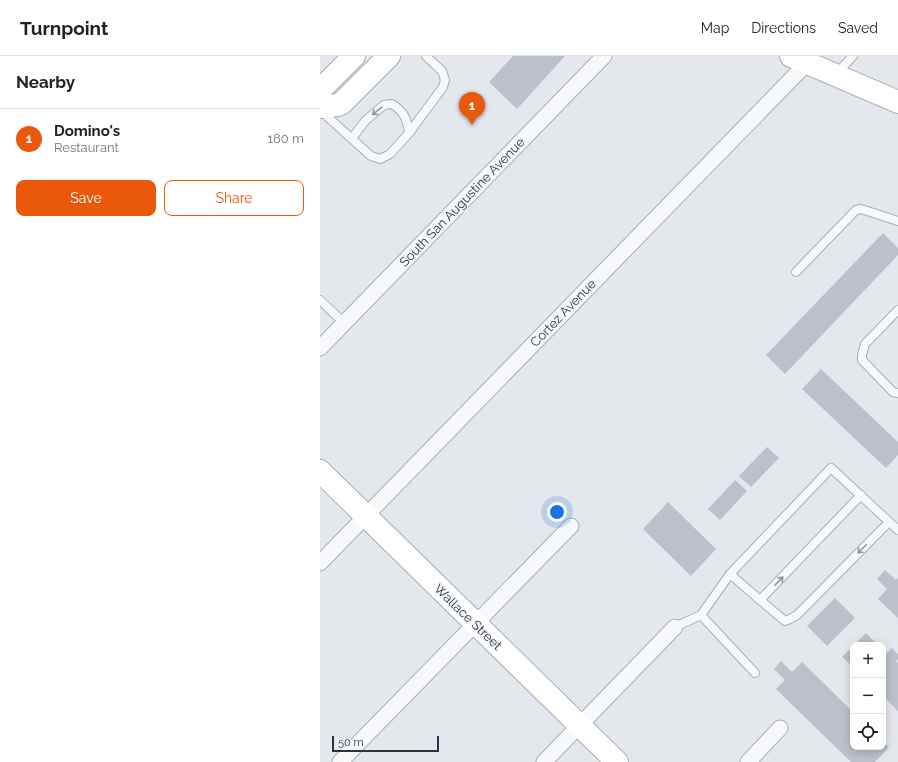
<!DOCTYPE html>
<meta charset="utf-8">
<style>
:root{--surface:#fff;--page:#f6f6f6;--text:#202124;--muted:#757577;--line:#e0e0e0;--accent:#ea580c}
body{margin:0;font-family:Raleway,sans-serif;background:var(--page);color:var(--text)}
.controls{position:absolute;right:12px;bottom:12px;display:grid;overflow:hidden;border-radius:8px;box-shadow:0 2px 10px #0003}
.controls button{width:36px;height:36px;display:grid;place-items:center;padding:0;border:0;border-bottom:1px solid var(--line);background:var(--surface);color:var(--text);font:20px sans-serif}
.scale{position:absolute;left:12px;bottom:10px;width:107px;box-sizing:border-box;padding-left:4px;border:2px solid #2b3445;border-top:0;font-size:11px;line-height:14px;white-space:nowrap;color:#2b3445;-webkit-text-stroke:3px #f4f6f9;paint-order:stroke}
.you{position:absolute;left:237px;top:456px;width:14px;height:14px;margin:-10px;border:3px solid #fff;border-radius:50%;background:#1a73e8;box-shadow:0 0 0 6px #1a73e833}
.badge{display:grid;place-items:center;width:26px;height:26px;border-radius:50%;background:var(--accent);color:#fff;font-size:13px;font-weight:700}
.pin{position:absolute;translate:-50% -33px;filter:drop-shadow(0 1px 2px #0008)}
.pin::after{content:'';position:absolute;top:21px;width:14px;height:12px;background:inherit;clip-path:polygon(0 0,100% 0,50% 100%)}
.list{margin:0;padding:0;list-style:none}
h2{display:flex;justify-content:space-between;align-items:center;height:52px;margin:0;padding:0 16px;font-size:17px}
h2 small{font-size:13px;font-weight:400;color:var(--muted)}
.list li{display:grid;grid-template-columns:26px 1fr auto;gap:12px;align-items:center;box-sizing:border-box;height:60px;padding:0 16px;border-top:1px solid var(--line)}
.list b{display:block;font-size:15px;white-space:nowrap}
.list p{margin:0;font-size:13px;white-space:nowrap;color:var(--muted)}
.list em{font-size:13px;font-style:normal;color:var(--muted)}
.actions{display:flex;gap:8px;padding:12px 16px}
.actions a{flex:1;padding:9px 0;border:1px solid var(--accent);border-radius:8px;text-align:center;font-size:14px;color:var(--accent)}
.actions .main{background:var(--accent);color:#fff}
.icon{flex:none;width:22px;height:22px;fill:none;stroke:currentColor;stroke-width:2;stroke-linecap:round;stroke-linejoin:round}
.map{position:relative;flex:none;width:578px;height:706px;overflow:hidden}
header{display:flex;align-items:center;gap:24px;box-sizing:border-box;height:56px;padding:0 20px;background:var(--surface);border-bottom:1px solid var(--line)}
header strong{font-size:19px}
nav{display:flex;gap:22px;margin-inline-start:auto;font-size:14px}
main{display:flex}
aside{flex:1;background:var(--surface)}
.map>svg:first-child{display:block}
</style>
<header>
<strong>Turnpoint</strong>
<nav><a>Map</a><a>Directions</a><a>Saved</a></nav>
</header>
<main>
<aside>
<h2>Nearby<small></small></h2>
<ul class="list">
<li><span class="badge">1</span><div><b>Domino's</b><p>Restaurant</p></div><em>180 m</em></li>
</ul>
<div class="actions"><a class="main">Save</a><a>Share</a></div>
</aside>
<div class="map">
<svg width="578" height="706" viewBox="0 0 578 706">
<rect width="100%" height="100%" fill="#e4e7ec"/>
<path fill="#bbc0ca" d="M193 0H245L197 53 169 26Z
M563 177 578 192V199L465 318 446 299Z
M501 313 578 386V399L566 412 482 333Z
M447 391 459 402 431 431 419 420Z
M415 424 427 435 400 464 388 453Z
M348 446 396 493 371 520 323 473Z
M565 514 576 524 578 522V562L558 543 567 533 557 523Z
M515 542 535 562 507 590 487 570Z
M546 577 558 589H534Z
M533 590V611L522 601Z
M572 592 578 598V603L576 605 578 607V655L563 640V593L567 597Z
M461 605 472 616 482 606 533 656V691H563V685L569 691 555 706H531L456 633 465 624 454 613Z"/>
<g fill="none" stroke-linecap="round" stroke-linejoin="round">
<defs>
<path id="lane" d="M516 18 533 0
M1 55 51 100 60 103 70 98 89 77 123 31 125 24 122 15 106 0
M32 82 46 64 64 49 72 48C84 56 87 62 89 77
M476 216 536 154 541 153 578 165
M0 244 24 267
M578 254 545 288 542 299V304L573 336 578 337
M410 518 440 544 541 439
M440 544 465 565 470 563 477 559 569 466
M355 571 381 559
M435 617 381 559 410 518 511 412 578 474"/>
<path id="street" d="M0 292 284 0
M0 507 487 7
M20 706 251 470
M224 706 355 571
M428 706 460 672"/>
<path id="secondary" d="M471 0 578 46
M0 415 297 706"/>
<path id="primary" d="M0 34 34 0
M0 51 18 49 23 46 69 0"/>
</defs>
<use href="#lane" stroke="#a9aeb7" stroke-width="10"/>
<use href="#street" stroke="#a9aeb7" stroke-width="17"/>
<use href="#secondary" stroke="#a9aeb7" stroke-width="24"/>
<use href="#primary" stroke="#a3abb8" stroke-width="24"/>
<use href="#lane" stroke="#f7f8fa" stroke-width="8"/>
<use href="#street" stroke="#f7f8fa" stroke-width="15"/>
<use href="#secondary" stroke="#fff" stroke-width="22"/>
<use href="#primary" stroke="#fff" stroke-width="22"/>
</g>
<defs><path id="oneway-shaft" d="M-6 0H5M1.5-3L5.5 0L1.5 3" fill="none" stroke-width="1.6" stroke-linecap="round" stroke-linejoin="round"/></defs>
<g stroke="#9196a0">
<use href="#oneway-shaft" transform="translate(57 55) rotate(141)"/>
<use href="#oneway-shaft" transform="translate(542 493) rotate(135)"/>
<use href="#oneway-shaft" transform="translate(459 525) rotate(-46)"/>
</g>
<g text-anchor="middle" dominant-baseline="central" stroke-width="3" stroke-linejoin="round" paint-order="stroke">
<g font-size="13" fill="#2b3445" stroke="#f4f6f9">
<text transform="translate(142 146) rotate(-46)">South San Augustine Avenue</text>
<text transform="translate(243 257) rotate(-46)">Cortez Avenue</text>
<text transform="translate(148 561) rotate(44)">Wallace Street</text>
</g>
</g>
</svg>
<div class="controls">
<button>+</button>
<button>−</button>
<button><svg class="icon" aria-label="locate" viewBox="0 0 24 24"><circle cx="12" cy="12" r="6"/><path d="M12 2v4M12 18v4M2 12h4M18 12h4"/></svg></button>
</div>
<div class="scale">50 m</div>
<div class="you"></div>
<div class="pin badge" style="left:152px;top:69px">1</div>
</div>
</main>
